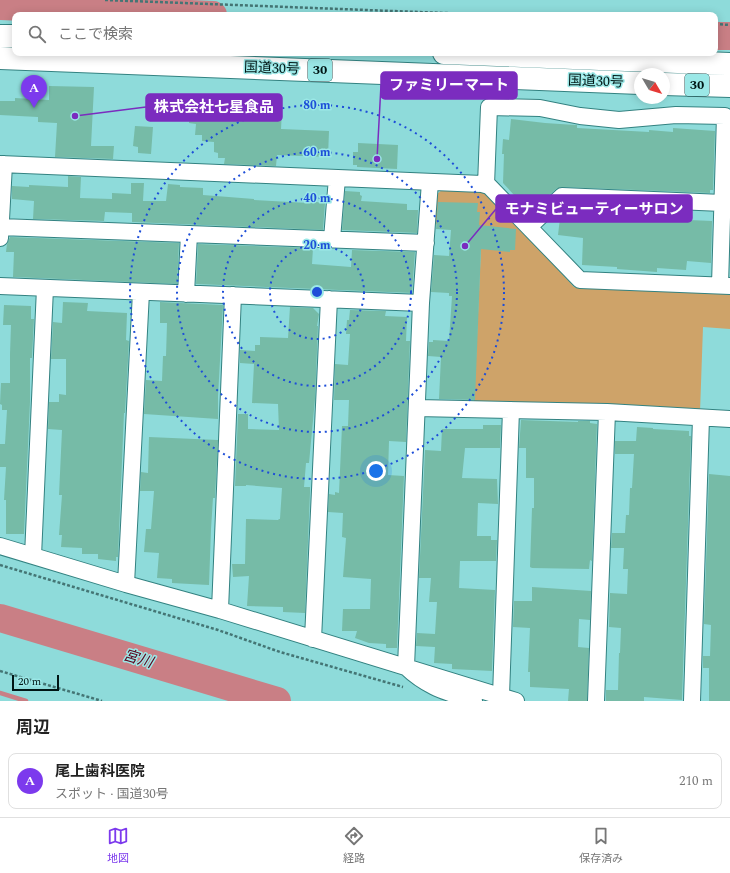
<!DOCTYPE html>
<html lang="ja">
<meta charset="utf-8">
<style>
:root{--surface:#fff;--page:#f2f2f2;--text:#222;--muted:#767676;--line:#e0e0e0;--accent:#7c3aed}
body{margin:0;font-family:Spectral,"Noto Sans JP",serif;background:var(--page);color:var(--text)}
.compass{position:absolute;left:634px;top:68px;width:36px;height:36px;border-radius:50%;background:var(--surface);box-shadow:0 2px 10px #0003;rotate:128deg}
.scale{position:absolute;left:12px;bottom:10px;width:47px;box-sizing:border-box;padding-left:4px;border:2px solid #001615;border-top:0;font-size:11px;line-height:14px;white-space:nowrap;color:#001615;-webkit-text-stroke:3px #9be8e7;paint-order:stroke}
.you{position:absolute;left:376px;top:471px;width:14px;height:14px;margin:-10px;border:3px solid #fff;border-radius:50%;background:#1a73e8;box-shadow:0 0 0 6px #1a73e833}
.badge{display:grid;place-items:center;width:26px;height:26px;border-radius:50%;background:var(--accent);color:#fff;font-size:13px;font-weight:700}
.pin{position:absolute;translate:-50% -33px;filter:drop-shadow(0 1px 2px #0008)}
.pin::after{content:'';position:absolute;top:21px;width:14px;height:12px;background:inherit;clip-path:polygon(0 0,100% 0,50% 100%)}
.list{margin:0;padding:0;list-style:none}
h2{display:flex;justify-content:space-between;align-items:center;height:52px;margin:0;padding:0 16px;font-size:17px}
h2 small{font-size:13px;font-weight:400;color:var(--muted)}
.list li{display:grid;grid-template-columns:26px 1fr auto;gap:12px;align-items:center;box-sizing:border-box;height:56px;margin:0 8px 8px;padding:0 8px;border:1px solid var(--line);border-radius:8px}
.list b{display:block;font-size:15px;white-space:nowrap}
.list p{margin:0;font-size:13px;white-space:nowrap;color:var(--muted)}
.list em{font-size:13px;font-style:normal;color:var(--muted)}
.icon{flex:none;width:22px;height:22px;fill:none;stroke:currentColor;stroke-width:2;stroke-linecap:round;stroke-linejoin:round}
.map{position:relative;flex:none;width:730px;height:701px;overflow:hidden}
.search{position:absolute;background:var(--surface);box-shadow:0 2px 10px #0003;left:12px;right:12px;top:12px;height:44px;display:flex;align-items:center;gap:10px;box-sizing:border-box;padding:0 14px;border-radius:8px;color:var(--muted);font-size:15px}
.sheet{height:116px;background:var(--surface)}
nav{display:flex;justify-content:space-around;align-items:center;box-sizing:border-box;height:56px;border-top:1px solid var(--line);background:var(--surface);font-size:11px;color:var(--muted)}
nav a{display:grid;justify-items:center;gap:2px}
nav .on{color:var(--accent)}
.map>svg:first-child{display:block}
</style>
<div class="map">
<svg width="730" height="701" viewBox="0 0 730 701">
<rect width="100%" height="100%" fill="#8edbda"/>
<path fill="#cea369" d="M442 190 484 191 495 199 574 287 730 292V329L703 327 700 412 474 404 482 226 433 224 437 194Z"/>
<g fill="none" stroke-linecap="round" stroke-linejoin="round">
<path stroke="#c97f85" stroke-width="4.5" d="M0 693 26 701"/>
<path stroke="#c97f85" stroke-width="28" d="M0 6 213 15
M715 36H730
M0 618 277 701"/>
</g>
<path fill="#76bba7" d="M49 86 94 87 91 146H114L113 159 55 157 57 123 38 122V117L0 115V101H15V98L49 100Z
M196 100H215L214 112H241L242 107 282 110 281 129 329 131 328 157 277 155 276 166 224 164 225 158H218V153L214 152V142L202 141V135H195L196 124 189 123 190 102 196 103Z
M511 119 545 123 575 125H577V128L649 132V130L673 132V128L715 131 713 190H710V193L562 187 556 189 536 207 532 202 526 208 503 183 504 154H502L503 139 509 140Z
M135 126 153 127 151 154 138 153V147L133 146Z
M358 143 398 145 397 169 357 167V165H353V152H358Z
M68 176 81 177 80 198 112 199V193L131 194V183H144L143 201H166L168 184 180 185V187L203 188V195L254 199V200L308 203V201L325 203 323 230 132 222V213L105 212 104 221 33 219 34 201 12 199V186L29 187V185L68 187Z
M345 191 360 192V195L362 196 361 201 407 204V210H418L417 233 342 230Z
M438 202 478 203 477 212H480L479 225 516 229 515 250H510V252L481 249 475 400 439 399 441 357 428 356 429 342H433V340L449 341 452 296H449V293L431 292 434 255 449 256 451 230 436 229Z
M566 206 689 211V220L712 221 711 263 687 261 686 270 657 268V272L617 269V267L582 265 583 238 558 235 561 210Z
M10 237 179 243 177 284 13 277 14 252H6L7 244Z
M198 244 313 248 312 264 351 267 352 250 415 252 412 293 196 284Z
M63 302 88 303 87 311 127 313 126 340 129 341 128 360 125 413H124L118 557H116V561L98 559V554H82V548L61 547 62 535H59L62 495H59L62 430 48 429 49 402H59V394L66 395V359H51L53 322 62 323Z
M160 302 223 305 218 397V419L144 414 146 380 162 381 163 356H166L167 323H160Z
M4 305 31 306V319H34L32 358H30V402L24 534H6V500H4L6 467H0V444H5L7 410H2V405L0 404 1 383H10V354L11 325H3Z
M290 307 313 308 319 314 317 326H318L315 399 309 463H306L304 487H310V493L305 613 283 612V607L247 606 249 576 233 577 232 564H245L246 519 278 520 279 519H280L282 488 246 485V486H235L238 414H248V429L279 430 278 404 252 403 254 364 240 363V350L255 351V345H260V337L288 338Z
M350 310 386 311 385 316 407 317 406 341H410L406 442 389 441 388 475 404 476 397 648H386V644L369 643 355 638 357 631H342L343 609H370L371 579 343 577 346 538 342 537 343 513 328 512 329 494 335 495V492L339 493 342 426H348L349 400H334L335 364 348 365 350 334H346L347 320H349Z
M521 420 578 422V421H590V423L597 424 592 561 590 560 589 569 532 568 530 567 532 508H534V478H526V448H519Z
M483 425H501L500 448H465L462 478 497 479 498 504 478 503 477 536H491V540H497L496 561H460L459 588 495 590 492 671 452 669V664L434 663 435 647 416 646 417 633 435 634 437 602H429L431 578H419L425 450 441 451 442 429H483Z
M637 427 653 428V429L689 431V436H691L682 700 644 697V701H606V690H618L619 653H620L621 628 609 627 610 593 627 594 628 569H623L624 548H611L612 533H625L626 515H629L630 488H632L634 454H615V441H636Z
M149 437 218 440 215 498H213L211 529 209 585 172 583V579L157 578 159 553 144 552 146 529H151L154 491H140L141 472 148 473Z
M709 474 730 476V701H709V668H703V656H710L711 625 704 624Z
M532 587 591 591 590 620 579 619 578 647 589 648 587 701H568L569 689 530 687V672H528L530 628 513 627 514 601H532Z"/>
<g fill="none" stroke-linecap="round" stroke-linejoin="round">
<defs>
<path id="street" d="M0 164 482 184 489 186 580 280 730 286
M430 182 421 303 406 667C428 688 447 692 474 701
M486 185 489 107 540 108 580 116 619 120 676 115 725 116 720 285
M0 227 426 243
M529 227 562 196 722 203
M0 238 4 164
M332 239 337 178
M0 286 421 303
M186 294 189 234
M417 408 607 412 730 419
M0 546 126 584 220 610 516 701
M33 556 45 288
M126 584 141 292
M220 610 233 295
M313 639 329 299
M501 696 511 410
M596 701 607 412
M692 701 701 418"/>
<path id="highway" d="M0 36H15
M444 53 730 64
M0 58 640 83
M664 84 730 86"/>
</defs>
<use href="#street" stroke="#338281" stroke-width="18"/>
<use href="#highway" stroke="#338281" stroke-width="24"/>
<path stroke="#447574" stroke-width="2.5" stroke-dasharray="3 2" stroke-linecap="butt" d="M105 0 497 15
M715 24 730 25
M0 565 218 630 280 652 403 687
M0 671 102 701"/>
<use href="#street" stroke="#fff" stroke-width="16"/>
<use href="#highway" stroke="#fff" stroke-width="22"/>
</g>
<g fill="none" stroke="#1d4ed8" stroke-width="2" stroke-dasharray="2 4">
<circle cx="317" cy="292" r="47"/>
<circle cx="317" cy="292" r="94"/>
<circle cx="317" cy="292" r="140"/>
<circle cx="317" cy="292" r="187"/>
</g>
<g text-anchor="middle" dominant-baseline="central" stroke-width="3" stroke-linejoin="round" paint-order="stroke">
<g fill="#9be8e7" stroke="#2e5554" stroke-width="1">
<rect x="308" y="59" width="24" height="22" rx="3"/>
<rect x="685" y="74" width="24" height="22" rx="3"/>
</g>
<g font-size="13" font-weight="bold" fill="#001615">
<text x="320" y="70">30</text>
<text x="697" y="85">30</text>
</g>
<g font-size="14" fill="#001615" stroke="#9be8e7">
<text transform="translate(272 68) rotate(2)">国道30号</text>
<text transform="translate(596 81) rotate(2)">国道30号</text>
</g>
<g font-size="15" font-style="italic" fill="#5d001b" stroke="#9be8e7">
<text transform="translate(138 659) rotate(17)">宮川</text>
</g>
</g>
<circle cx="317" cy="292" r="6" fill="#1d4ed8" stroke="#9be8e7" stroke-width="2"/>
<g font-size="12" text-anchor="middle" font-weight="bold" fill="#1d4ed8" stroke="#9be8e7" stroke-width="3" stroke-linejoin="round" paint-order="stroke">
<text x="317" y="109">80 m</text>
<text x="317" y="156">60 m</text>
<text x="317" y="202">40 m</text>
<text x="317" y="249">20 m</text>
</g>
<path fill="none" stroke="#7b2cbf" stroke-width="1.5" d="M377 159L381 85M75 116L146 107M465 246L496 209"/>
<g fill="#7b2cbf" stroke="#9be8e7" stroke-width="1.5">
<circle cx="377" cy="159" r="4"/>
<circle cx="75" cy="116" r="4"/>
<circle cx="465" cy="246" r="4"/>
</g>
<g fill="#7b2cbf" stroke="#7b2cbf" stroke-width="1.5">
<rect x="381" y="72" width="136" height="27" rx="4"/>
<rect x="146" y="94" width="136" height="27" rx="4"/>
<rect x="496" y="195" width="196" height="27" rx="4"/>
</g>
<g font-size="15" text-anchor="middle" font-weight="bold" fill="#fff">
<text x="449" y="90">ファミリーマート</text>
<text x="214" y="112">株式会社七星食品</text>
<text x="594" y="214">モナミビューティーサロン</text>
</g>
</svg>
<svg class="compass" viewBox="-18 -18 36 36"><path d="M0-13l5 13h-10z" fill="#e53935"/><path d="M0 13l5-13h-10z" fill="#767676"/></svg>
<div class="scale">20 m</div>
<div class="you"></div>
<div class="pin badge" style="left:34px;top:108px">A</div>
<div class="search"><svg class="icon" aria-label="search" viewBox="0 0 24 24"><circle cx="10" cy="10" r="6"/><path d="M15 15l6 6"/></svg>ここで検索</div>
</div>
<section class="sheet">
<h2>周辺<small></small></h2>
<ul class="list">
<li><span class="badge">A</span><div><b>尾上歯科医院</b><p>スポット · 国道30号</p></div><em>210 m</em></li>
</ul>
</section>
<nav>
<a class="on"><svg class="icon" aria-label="map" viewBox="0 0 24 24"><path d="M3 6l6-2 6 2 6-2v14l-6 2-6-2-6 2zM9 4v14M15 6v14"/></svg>地図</a>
<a><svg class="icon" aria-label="directions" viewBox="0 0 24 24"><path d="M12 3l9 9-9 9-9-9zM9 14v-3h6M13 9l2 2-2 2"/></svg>経路</a>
<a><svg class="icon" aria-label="saved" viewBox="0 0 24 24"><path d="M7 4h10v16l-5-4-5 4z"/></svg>保存済み</a>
</nav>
